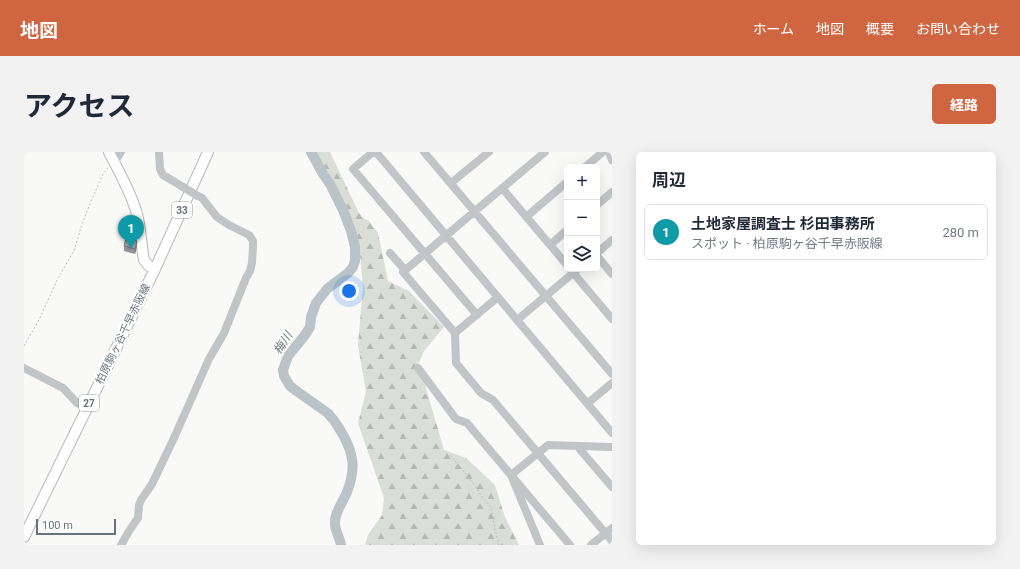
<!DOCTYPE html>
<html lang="ja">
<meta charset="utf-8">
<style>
:root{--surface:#fff;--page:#f2f2f3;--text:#1f2937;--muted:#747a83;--line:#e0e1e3;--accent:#d06641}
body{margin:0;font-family:Roboto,"Noto Sans JP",sans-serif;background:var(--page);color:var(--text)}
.controls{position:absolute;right:12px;top:12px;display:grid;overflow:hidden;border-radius:6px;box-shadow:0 4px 16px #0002}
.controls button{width:36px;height:36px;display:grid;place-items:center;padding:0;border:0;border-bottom:1px solid var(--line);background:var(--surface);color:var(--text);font:20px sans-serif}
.scale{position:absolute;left:12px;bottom:10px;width:80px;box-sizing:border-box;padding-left:4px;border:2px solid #67747f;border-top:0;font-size:11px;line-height:14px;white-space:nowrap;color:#67747f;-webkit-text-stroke:3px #fff;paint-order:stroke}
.you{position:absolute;left:325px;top:139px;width:14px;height:14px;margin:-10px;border:3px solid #fff;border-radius:50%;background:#1a73e8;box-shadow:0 0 0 6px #1a73e833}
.badge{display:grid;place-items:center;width:26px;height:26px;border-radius:50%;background:var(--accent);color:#fff;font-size:13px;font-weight:700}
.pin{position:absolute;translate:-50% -33px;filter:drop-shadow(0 1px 2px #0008)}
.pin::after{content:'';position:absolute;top:21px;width:14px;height:12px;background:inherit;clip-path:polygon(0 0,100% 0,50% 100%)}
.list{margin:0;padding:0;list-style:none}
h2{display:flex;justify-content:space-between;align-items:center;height:52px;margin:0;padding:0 16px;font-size:17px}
h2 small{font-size:13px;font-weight:400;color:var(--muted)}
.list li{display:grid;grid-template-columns:26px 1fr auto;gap:12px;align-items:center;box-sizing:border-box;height:56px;margin:0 8px 8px;padding:0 8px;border:1px solid var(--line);border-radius:6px}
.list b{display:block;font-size:15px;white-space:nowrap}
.list p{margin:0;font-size:13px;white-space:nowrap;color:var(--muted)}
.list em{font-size:13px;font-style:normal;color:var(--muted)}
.icon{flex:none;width:22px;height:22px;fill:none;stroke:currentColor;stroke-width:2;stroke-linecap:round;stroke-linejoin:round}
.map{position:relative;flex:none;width:588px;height:393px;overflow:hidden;border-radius:6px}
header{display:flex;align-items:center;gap:24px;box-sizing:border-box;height:56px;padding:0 20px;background:var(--accent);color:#fff}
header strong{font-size:19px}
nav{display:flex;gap:22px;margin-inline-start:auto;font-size:14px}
.intro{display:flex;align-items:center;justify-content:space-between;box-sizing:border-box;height:96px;padding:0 24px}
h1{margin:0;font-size:28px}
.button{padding:10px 18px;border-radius:6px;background:var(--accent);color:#fff;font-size:14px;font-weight:700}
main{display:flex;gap:24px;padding:0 24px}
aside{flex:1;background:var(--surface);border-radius:6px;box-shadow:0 4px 16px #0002}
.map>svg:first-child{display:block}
</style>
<header>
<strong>地図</strong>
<nav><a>ホーム</a><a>地図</a><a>概要</a><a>お問い合わせ</a></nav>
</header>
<div class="intro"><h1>アクセス</h1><a class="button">経路</a></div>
<main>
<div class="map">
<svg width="588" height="393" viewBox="0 0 588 393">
<defs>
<pattern id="forest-firs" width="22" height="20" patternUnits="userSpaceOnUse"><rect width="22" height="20" fill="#d9ded7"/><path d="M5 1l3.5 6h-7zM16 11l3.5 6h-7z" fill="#b4b9b4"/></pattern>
</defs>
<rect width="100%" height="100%" fill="#f9f9f8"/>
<path fill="url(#forest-firs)" d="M292 0H306L334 59 338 65 345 69 354 81 364 129 385 139 420 175 400 199 392 217 400 229 420 298 442 306 471 333 481 365 495 393H341L344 383 358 363 360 346 334 271 342 240 334 193 339 134 335 93 319 49Z"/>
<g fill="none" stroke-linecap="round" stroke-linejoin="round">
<path stroke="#bac3c8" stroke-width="10" d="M287 0 299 22 306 32 319 58 327 79 331 95V109L329 115 324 121 303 137 292 151 287 165 286 175 281 183 264 204 259 218 260 224 266 234 274 240 305 262V263C311 268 314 275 318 281 330 302 332 317 323 340 319 350 310 361 311 372 311 379 316 386 317 393"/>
<defs>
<path id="major" d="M85 0C95 20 107 40 113 62 117 77 117 93 120 108L125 114 131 117
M0 385 131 117 184 0"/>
</defs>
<use href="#major" stroke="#b5b9bc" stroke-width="12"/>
<path stroke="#bbbec0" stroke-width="1" stroke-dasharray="2 2" stroke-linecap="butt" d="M0 194 14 170 34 126 50 99 53 89 58 72 68 47 79 22 84 16
M426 303 443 323 454 338 457 344 467 355 471 378 475 393"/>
<path stroke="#c1c5c8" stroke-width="8" d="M135 0 136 17 139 23 159 35
M349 0 329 17 453 163
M352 0 588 281
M400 0 588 222
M521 0 379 120 431 181 432 211 457 241 469 248 588 389
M585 0 588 8
M90 10 92 8 97 0
M561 15 579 0
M427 31 465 0
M478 36 543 113
M573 53 588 40
M502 65 543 30
M526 93 543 78
M366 101 381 118
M573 101 588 88
M573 104 588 122
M546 117 588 167
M493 168 554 117
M431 181 474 145
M0 216 39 236 53 251 63 256
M394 216 432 267 443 271 546 393
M564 251 588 231
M553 294 588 335
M97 393 105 379 114 366 115 353 117 348 128 332 150 286 185 207 200 181 222 126 226 119 228 111 229 95V89L225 83 205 73 193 65 178 46 174 44
M516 393 487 323 524 293 588 295
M567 393 588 376"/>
<use href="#major" stroke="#fff" stroke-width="10"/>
<path stroke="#c1c5c8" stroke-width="8" d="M159 35 174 44"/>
</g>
<path fill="#90969b" d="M100 94H113L111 102 100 99Z"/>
<path fill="#757a7e" d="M113 89V94L111 102V97Z"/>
<path fill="#a7aeb4" stroke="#757a7e" d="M102 86 113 89 111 97 100 94Z"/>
<g text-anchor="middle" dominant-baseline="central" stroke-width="4" stroke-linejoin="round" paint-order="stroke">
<g fill="#fff" stroke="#959ea5" stroke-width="1">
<rect x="148" y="50" width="20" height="16" rx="3"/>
<rect x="55" y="243" width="20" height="16" rx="3"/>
</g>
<g font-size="10" font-weight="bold" fill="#67747f">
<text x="158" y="58">33</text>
<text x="65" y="251">27</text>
</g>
<g font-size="11" fill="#67747f" stroke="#fff">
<text transform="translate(99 182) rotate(-64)">柏原駒ヶ谷千早赤阪線</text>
</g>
<g font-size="12" font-style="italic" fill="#67787f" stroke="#fff">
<text transform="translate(259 191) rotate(-57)">梅川</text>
</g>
</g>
</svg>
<div class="controls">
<button>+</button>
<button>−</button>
<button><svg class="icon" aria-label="layers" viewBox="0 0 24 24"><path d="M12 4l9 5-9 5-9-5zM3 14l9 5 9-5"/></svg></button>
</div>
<div class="scale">100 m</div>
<div class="you"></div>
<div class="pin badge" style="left:107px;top:96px;background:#0f9aa8">1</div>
</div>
<aside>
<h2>周辺<small></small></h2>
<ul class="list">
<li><span class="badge" style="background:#0f9aa8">1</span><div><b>土地家屋調査士 杉田事務所</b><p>スポット · 柏原駒ヶ谷千早赤阪線</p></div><em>280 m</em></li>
</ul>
</aside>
</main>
